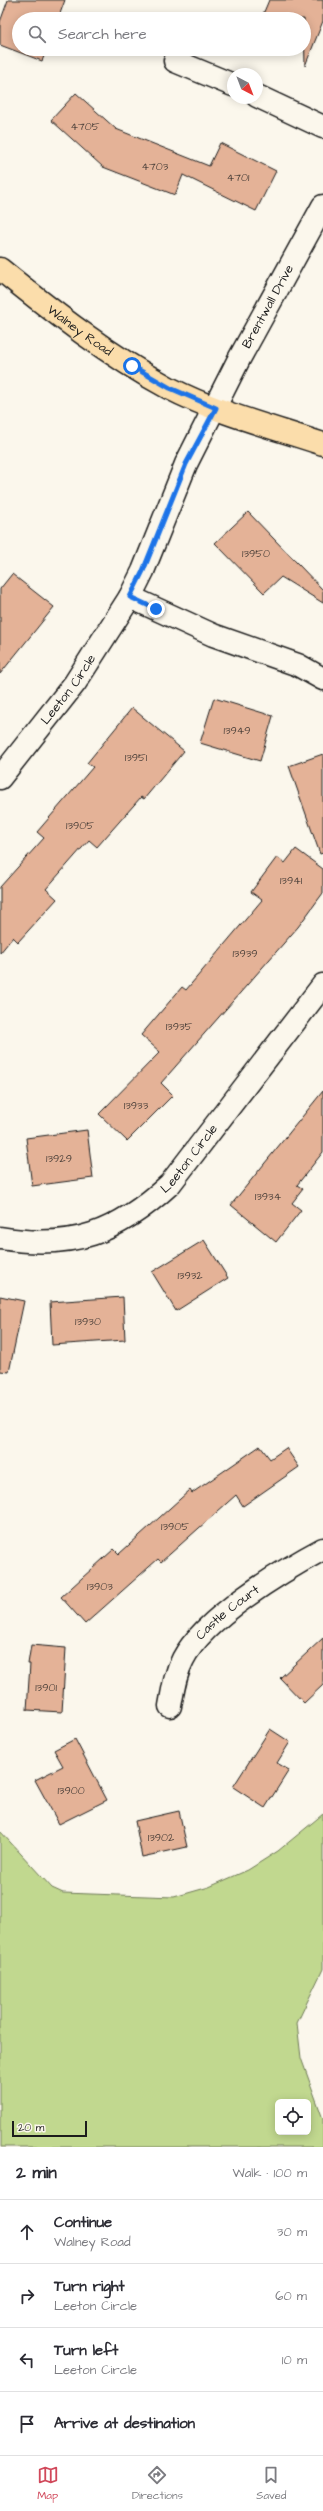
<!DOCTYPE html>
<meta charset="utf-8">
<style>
:root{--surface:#fff;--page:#f7f7f7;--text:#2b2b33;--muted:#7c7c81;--line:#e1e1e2;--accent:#d1495b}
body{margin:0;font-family:"Architects Daughter",sans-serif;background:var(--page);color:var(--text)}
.controls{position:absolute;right:12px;bottom:12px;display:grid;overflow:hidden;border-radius:6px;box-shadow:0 2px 10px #0003}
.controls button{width:36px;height:36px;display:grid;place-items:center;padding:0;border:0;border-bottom:1px solid var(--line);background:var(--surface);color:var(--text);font:20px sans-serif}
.compass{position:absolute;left:227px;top:68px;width:36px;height:36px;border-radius:50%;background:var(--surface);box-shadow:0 2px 10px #0003;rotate:138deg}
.scale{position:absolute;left:12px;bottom:10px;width:75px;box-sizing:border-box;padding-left:4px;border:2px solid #1c1c1c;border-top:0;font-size:11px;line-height:14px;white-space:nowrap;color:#1c1c1c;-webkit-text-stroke:3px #fbf7ec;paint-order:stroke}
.stop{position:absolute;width:12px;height:12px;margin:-9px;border:3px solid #1a73e8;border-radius:50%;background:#fff}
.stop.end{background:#1a73e8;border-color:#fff;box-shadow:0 1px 4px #0008}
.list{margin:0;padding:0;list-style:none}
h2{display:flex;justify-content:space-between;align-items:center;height:52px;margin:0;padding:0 16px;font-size:17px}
h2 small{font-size:13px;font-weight:400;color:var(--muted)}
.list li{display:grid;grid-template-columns:26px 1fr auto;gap:12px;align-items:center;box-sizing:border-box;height:64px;padding:0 16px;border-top:1px solid var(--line)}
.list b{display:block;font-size:15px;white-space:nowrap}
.list p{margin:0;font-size:13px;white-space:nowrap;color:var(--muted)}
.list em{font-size:13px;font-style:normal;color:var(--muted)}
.icon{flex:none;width:22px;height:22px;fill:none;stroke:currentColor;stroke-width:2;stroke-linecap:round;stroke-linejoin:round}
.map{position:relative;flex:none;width:323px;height:2147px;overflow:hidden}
.search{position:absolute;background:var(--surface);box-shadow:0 2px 10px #0003;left:12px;right:12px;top:12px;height:44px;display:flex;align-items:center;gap:10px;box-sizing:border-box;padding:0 14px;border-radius:22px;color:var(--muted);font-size:15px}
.sheet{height:308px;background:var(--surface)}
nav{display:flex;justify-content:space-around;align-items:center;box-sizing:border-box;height:56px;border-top:1px solid var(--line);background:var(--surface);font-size:11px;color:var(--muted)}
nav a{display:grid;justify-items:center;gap:2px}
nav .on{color:var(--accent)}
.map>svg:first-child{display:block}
</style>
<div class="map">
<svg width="323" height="2147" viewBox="0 0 323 2147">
<rect width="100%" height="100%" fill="#fbf7ec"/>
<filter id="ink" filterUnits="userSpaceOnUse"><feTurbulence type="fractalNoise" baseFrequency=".025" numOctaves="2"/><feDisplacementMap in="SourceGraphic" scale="8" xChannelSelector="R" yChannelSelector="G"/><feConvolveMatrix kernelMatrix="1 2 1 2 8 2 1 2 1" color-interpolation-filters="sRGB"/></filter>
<g filter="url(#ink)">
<path fill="#c1d88f" stroke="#6e7a56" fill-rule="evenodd" d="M323 1814V1969L297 2023 301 2058 323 2119V2147H0V1831L52 1888 63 1893 174 1897 209 1887 248 1870 278 1851ZM278 2102H308V2132H278Z"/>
<path fill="#e4b297" stroke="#1c1c1c" d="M8 0H65L58 19H19V49H47L42 61 0 45V22Z
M269 0H323V21L305 66 304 19H261Z
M76 93 116 129 209 166 220 143 276 171 256 211 183 175 175 195 103 167 51 120Z
M248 512 323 590V603L281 577 264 593 215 543Z
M12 574 54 607 0 674V589Z
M214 698 273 716 260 761 200 743Z
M132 708 184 751 144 799 141 797 97 847 89 840 46 889 57 899 18 942 13 937 0 953V887L44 838 37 832 93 767 87 763Z
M323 754V853L320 854 289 766Z
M296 849 323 869V893L298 927 161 1083 173 1095 127 1141 99 1114 160 1052 141 1035 182 987 186 990 262 900 251 892 277 857 285 863Z
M323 1091V1152L297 1185 303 1189 292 1203 301 1210 276 1242 231 1205Z
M87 1130 93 1178 32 1186 26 1138Z
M204 1240 228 1278 176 1311 152 1272Z
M0 1296 24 1301 9 1372 0 1371Z
M123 1297 125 1340 52 1345 50 1302Z
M260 1446 270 1459 286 1448 299 1467 243 1506 236 1495 161 1562 158 1559 85 1624 61 1597 114 1549 119 1554 190 1490 192 1493Z
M323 1638V1685L304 1703 280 1678Z
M31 1645 66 1648 62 1712 27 1710 30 1664H28Z
M270 1729 290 1742 277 1763 289 1770 265 1808 233 1787Z
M75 1739 107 1800 59 1824 35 1780 63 1766 54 1750Z
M179 1811 187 1847 142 1857 135 1821Z"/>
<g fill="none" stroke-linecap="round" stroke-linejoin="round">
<defs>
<g id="minor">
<path d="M175 61 233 85"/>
<path d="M257 96 323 127"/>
<path d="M130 597 213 635 298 665 323 679"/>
<path id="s1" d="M0 778 75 683 130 597 143 571 186 464 239 359 323 206"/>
<path id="s2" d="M0 1238C73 1250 117 1233 170 1184L323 985"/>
<path id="s3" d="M170 1706C173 1690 175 1674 183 1659 204 1618 282 1571 323 1549"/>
</g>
<g id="major">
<path id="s4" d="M0 269C53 312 108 355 169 388 217 413 272 427 323 444"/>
</g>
</defs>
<use href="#minor" stroke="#1c1c1c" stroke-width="25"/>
<use href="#major" stroke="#1c1c1c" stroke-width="25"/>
<use href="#minor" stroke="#fbf7ec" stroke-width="22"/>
<use href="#major" stroke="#fbddab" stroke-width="22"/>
</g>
</g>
<g fill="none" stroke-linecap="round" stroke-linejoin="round" filter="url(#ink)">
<path stroke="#1a73e8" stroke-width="5" d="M132 366 170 388 216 408 186 464 143 571 130 597 156 609"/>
</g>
<g text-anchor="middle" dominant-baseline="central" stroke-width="4" stroke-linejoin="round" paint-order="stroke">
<g font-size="11" fill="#4e423b">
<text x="85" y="126">4705</text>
<text x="155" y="166">4703</text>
<text x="238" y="177">4701</text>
<text x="256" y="553">13950</text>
<text x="237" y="730">13949</text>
<text x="136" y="757">13951</text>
<text x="80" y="825">13905</text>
<text x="291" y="880">13941</text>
<text x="245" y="953">13939</text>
<text x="179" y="1026">13935</text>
<text x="136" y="1105">13933</text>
<text x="59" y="1158">13929</text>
<text x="268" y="1196">13934</text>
<text x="190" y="1275">13932</text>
<text x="88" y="1321">13930</text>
<text x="175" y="1526">13905</text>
<text x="100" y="1586">13903</text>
<text x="46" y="1687">13901</text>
<text x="71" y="1790">13900</text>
<text x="161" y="1837">13902</text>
</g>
<g font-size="13" fill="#1c1c1c" stroke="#fbf7ec">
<text stroke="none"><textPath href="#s1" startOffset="545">Brentwall Drive</textPath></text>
<text stroke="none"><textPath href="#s4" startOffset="101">Walney Road</textPath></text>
<text stroke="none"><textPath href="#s1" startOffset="112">Leeton Circle</textPath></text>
<text stroke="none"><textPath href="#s2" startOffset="218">Leeton Circle</textPath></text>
<text stroke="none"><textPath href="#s3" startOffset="114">Castle Court</textPath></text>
</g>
</g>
</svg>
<div class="controls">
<button><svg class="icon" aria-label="locate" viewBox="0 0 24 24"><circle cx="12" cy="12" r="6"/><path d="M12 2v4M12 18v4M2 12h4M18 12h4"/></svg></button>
</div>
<svg class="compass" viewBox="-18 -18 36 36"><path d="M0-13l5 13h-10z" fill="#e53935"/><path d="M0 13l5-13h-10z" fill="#7c7c81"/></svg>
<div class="scale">20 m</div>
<div class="stop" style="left:132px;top:366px"></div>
<div class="stop end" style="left:156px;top:609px"></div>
<div class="search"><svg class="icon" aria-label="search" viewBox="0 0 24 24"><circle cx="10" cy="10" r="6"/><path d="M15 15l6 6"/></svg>Search here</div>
</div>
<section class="sheet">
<h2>2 min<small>Walk · 100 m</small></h2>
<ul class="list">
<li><svg class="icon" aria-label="ahead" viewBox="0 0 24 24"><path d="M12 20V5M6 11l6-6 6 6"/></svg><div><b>Continue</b><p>Walney Road</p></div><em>30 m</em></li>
<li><svg class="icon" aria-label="right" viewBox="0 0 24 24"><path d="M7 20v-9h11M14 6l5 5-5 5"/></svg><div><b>Turn right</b><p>Leeton Circle</p></div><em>60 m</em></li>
<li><svg class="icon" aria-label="left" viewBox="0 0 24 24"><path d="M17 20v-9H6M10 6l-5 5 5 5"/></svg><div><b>Turn left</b><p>Leeton Circle</p></div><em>10 m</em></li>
<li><svg class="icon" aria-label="arrive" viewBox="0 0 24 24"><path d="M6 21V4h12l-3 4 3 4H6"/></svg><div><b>Arrive at destination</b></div></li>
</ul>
</section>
<nav>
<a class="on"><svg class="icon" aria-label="map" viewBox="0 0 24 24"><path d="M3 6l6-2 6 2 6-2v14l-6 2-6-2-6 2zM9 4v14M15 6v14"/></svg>Map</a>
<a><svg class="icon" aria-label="directions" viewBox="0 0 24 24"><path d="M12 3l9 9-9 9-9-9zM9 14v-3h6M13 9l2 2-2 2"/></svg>Directions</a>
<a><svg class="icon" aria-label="saved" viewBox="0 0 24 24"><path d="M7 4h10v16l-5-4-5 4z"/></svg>Saved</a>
</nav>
